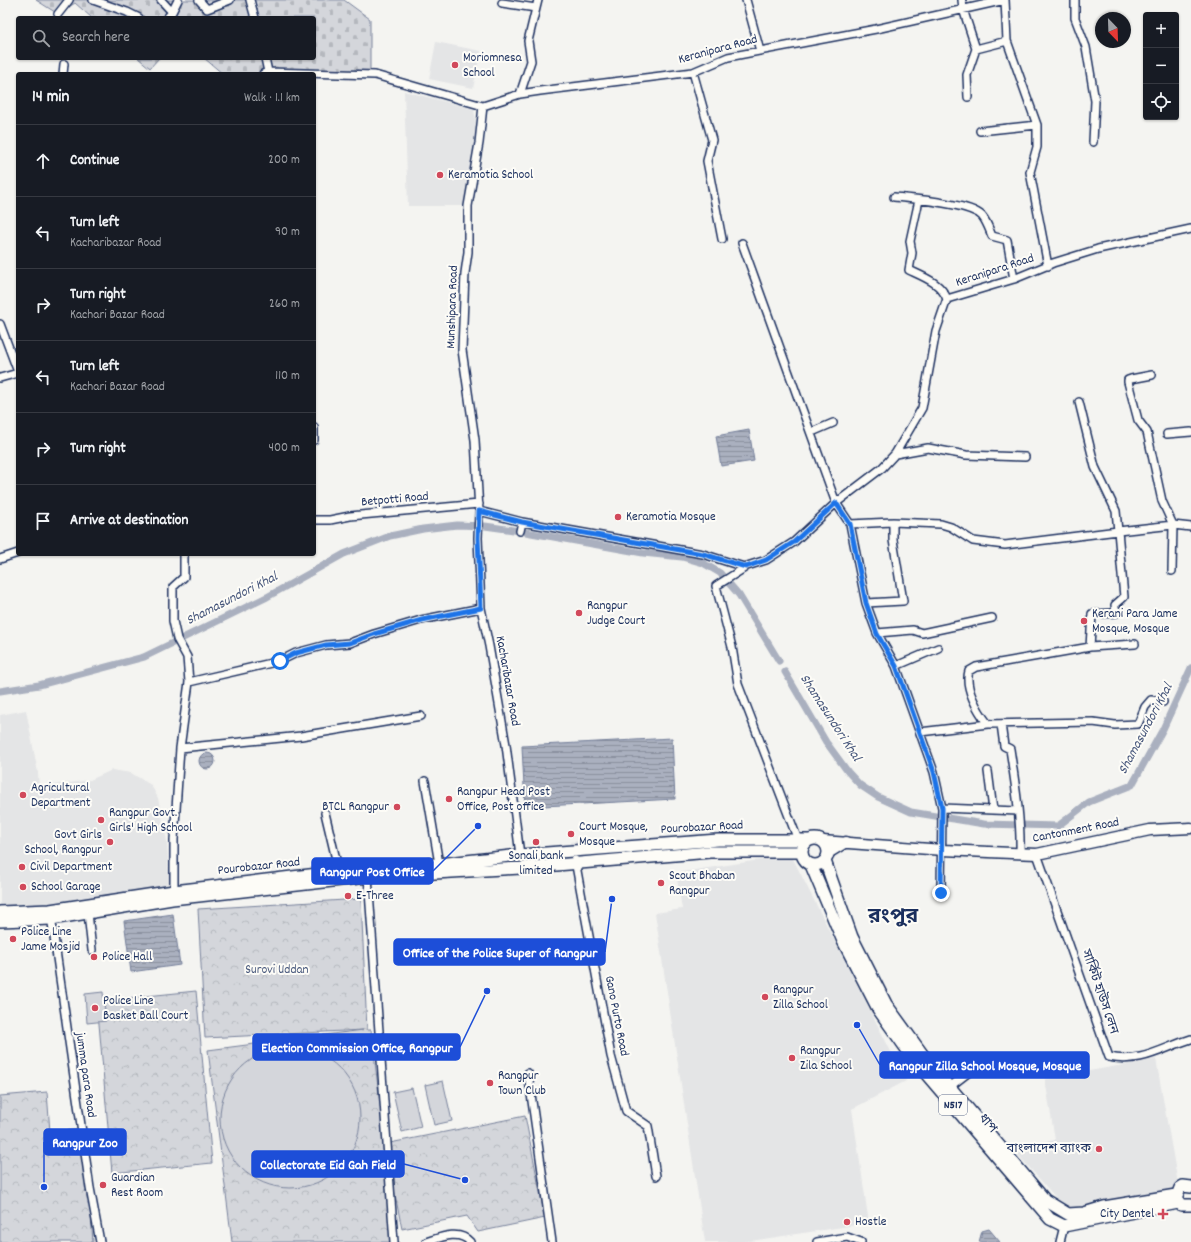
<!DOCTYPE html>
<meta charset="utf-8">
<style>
:root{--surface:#171b24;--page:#242831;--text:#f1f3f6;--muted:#9ea1a6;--line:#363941}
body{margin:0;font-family:Dekko,"Noto Sans Bengali",sans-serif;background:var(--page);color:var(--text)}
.controls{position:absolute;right:12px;top:12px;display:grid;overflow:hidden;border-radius:4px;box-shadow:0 1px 3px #0004}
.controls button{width:36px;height:36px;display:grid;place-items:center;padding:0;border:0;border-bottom:1px solid var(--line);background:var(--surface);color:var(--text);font:20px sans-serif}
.compass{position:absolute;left:1095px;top:12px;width:36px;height:36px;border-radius:50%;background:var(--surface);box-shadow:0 1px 3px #0004;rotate:157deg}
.stop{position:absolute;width:12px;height:12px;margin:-9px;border:3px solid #1a73e8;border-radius:50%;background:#fff}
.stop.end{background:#1a73e8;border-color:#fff;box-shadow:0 1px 4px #0008}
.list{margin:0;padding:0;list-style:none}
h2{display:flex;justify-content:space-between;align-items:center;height:52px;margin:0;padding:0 16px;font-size:17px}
h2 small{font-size:13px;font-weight:400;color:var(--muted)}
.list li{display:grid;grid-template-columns:26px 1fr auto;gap:12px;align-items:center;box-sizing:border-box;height:72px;padding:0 16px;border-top:1px solid var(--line)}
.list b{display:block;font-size:15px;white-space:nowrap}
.list p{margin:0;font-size:13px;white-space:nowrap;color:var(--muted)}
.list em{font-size:13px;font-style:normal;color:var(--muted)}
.icon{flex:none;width:22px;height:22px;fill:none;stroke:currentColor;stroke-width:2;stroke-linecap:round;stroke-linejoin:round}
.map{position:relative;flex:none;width:1191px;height:1242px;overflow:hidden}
.search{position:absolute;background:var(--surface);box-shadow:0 1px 3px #0004;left:16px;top:16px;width:300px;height:44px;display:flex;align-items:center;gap:10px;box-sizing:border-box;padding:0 14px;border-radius:4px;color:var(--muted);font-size:15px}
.panel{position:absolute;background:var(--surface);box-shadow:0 1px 3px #0004;left:16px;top:72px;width:300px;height:484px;border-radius:4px}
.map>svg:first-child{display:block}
</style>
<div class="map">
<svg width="1191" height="1242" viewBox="0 0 1191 1242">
<defs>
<pattern id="cemetery-stones" width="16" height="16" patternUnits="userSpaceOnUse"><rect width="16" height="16" fill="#d4d6db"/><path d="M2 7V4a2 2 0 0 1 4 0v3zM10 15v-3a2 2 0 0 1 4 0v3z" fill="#b5b8be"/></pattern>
<pattern id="park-crowns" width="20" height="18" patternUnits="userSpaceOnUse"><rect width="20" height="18" fill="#d4d6db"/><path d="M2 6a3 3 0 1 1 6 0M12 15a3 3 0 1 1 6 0" fill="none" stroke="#b5b8be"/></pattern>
<pattern id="water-rules" width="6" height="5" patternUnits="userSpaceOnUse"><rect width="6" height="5" fill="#aab0bf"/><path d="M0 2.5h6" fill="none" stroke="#8a909e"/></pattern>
</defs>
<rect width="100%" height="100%" fill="#f4f4f1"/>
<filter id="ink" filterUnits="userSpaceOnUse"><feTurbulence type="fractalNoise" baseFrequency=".025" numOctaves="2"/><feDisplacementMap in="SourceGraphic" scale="8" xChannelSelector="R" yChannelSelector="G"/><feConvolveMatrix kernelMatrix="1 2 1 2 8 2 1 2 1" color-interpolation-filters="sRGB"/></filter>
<g filter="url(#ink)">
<path fill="#e4e5e6" d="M436 42 481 51 473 88 429 79Z
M404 91 474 109 479 143 468 206H408Z
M26 710 38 773 39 787 90 780 112 770 131 773 151 785 158 798 167 842 170 888 0 919V715Z
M592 839 593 844 571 849 570 842Z
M791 855 906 1081 852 1109 869 1223 744 1242H705L655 913 682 909 676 873Z
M1156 1059 1179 1189 1066 1209 1012 1148 1055 1140 1045 1079Z"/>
<path fill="url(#cemetery-stones)" stroke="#78829c" d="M36 0H344L370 19V72L223 74 204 58H314V18H92L75 3 58 14Z
M138 58H159L150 68Z"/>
<path fill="url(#park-crowns)" stroke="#78829c" d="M361 899 367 1030H371L385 1144 525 1116 545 1218 478 1232 467 1216 402 1229 388 1160 397 1242H232L208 1050 363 1030 205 1038 198 909Z
M196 991 212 1163 112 1173 97 1001Z
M47 1092 50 1132 84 1129 93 1242H0V1096Z"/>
<path fill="#d4d6db" stroke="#78829c" d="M103 992 106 1021 87 1023 85 994Z
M220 1118a70 70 0 1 1 140 0a70 70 0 1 1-140 0Z
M443 1081 452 1121 434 1125 425 1085Z
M412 1088 421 1127 402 1132 393 1092Z"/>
<path fill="url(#water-rules)" stroke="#717c98" d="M749 430 754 461 721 466 716 436Z
M672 738 675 799 525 807 522 746Z
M199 761a8 8 0 1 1 16 0a8 8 0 1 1-16 0Z
M173 914 180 965 131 972 124 921Z
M989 1229 1000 1242H979L982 1231Z"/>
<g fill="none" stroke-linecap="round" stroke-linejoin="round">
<path stroke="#aab0bf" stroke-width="7" d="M785 672 826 742 848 772 860 785 878 797 911 812 984 824 1058 826 1089 802 1132 785 1163 729 1191 668
M0 691 39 685 144 657 267 597 344 554 390 536 423 529 457 525 485 526 520 531 643 553 682 557 703 563 720 573 739 595 779 661"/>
<defs>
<path id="minor" d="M93 0 127 12 139 18
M161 0 172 12
M199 0 207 9 230 0
M250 0 255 18
M746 0 760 51
M962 0 963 9 976 49 1007 41
M1005 0 1007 41 1037 125V147L1030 172 1048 266
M1075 0V18L1086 47 1095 101 1093 142
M502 3 536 8
M58 14 69 0
M167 18 172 12 178 0
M265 58 268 72
M693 72 712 140 707 161 722 239
M63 74 64 64
M263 74 268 72 375 75 483 106
M520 94 531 61 528 41 538 0
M968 97 967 75 976 49
M483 106 479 143 468 206V252L465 273 462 350 475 440 479 511 478 538 481 608 489 646 506 745 520 855
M483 106 520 94 540 91 693 72 728 57 876 29 1005 0
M1008 128 980 131 1037 125
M894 197C914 199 969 203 982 216 987 222 989 229 992 236L1007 240 1014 279
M919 200 910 241 912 253 909 270C924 277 941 283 947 299
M742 243 836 503 850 524 866 603 877 633 896 666 934 772 942 808 941 893
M0 324 18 372
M1152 375 1131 379 1128 380V382L1138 420 1147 432 1162 501 1173 525 1191 527
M0 378 18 373
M314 427V440
M812 432 833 423
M1167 434 1191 432
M895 454 928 448 966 455 1025 457
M479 511 522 522 703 554 744 567 766 560 794 542 836 503 882 468 895 454 922 408 936 331 947 299 1014 279 1053 263 1098 249 1191 229
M314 520H330L350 516 479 504
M850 524 893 522 941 524 951 527 973 541 1005 545 1118 531 1116 511 1095 467 1079 402
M520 531 522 522
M0 559 18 553
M746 567 716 586 732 647 738 684 798 840
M866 603 903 601 893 540V522
M877 633 913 630 922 633 992 618
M1090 647 1092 614 1116 613 1115 605 1124 597 1118 531 1173 525 1172 571
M896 666 938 648
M189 682 280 661 296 653 326 645 350 643 374 634 421 620 481 608
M988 724 1093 722 1115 725 1138 724 1145 707 1151 700 1163 702
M1001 724 1004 746 1010 749C1015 783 1021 818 1020 853
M920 732 988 724C978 711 964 688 969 671L976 667 1090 647 1135 644
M180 748 301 736 421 716
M988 771 993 810
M425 781 439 864
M942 808 1018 811
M325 813 339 872
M1037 854 1109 1057C1141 1064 1162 1048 1191 1039
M575 860 611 1056 626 1111 648 1126 656 1176
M368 877 394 1242
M174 891V840L180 748 189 682 187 657 177 639 173 621V587L184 577V554
M88 913 92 950
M51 916 90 1188 100 1242
M528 1073 552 1242
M947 1089 969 1072
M426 1242C439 1238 459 1229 470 1242
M817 1242 847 1237 861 1242
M1060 1242 1064 1226"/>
<path id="secondary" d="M822 841 943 850 1037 854 1150 830 1191 828
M828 853 846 842"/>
<path id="trunk" d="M802 852a13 13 0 1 1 26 0a13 13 0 1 1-26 0Z
M825 861 852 937 886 1004 923 1055 1045 1200 1068 1214 1084 1213 1104 1207 1176 1195
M811 865 843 941 878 1009 915 1061 1050 1219 1064 1226 1178 1203
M0 912 50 910 174 891 369 868 439 864 520 855 718 840H810
M0 921 51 919 172 899 368 877 521 868 710 852H802
M1191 1187 1183 1186 1180 1188 1176 1198 1181 1205H1191"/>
</defs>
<use href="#minor" stroke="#1b2f5e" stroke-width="10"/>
<use href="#secondary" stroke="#1b2f5e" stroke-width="13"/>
<use href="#trunk" stroke="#1b2f5e" stroke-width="14"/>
<use href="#minor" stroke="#fdfcf7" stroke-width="7"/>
<use href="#secondary" stroke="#fdfcf7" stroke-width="10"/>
<use href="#trunk" stroke="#fdfcf7" stroke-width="11"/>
</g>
</g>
<g fill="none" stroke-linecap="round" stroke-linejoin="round" filter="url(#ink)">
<path stroke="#1a73e8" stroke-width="5" d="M280 661 296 653 326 645 350 643 374 634 422 620 481 608 478 538 479 511 522 522 703 554 746 567 766 560 794 542 836 503 850 524 866 603 877 634 896 666 934 772 942 808 941 893"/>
</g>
<g fill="#d1495b" stroke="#fdfcf7" stroke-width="1.5">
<circle cx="455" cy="65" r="4"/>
<circle cx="440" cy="175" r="4"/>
<circle cx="618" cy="517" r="4"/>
<circle cx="579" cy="613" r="4"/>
<circle cx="1084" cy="621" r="4"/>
<circle cx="23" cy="795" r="4"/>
<circle cx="449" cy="799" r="4"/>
<circle cx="397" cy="807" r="4"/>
<circle cx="101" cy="820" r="4"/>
<circle cx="571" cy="834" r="4"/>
<circle cx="110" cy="842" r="4"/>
<circle cx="536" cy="842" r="4"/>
<circle cx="22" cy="867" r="4"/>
<circle cx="661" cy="883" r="4"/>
<circle cx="23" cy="887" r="4"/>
<circle cx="348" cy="896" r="4"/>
<circle cx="13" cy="939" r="4"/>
<circle cx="94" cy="957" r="4"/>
<circle cx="765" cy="997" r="4"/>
<circle cx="95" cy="1008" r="4"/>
<circle cx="792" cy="1058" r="4"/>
<circle cx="490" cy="1083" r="4"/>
<circle cx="1099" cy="1149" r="4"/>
<circle cx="103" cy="1185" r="4"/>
<path d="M1161 1208h4v4h4v4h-4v4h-4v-4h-4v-4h4z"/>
<circle cx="847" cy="1222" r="4"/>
</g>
<g text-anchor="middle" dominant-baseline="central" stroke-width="4" stroke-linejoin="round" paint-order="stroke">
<rect fill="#fdfcf7" stroke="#5f6c8c" stroke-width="1" x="939" y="1095" width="28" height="20" rx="3"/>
<g font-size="12" font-weight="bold" fill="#1b2f5e">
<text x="953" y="1105">N517</text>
</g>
<g font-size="13" fill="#1b2f5e" stroke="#fdfcf7">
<text transform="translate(718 50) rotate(-15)">Keranipara Road</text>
<text transform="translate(995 271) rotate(-18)">Keranipara Road</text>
<text transform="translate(453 307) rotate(-88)">Munshipara Road</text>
<text transform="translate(395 500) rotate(-5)">Betpotti Road</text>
<text transform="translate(507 681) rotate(80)">Kacharibazar Road</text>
<text transform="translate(702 828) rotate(-3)">Pourobazar Road</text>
<text transform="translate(1076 831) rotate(-11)">Cantonment Road</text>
<text transform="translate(259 867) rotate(-6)">Pourobazar Road</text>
<text transform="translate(1099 992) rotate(71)">সার্কিট হাউস লেন</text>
<text transform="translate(616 1016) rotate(79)">Gano Purto Road</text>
<text transform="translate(85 1075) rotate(82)">jumma para Road</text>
<text transform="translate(987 1124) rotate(50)">ধাপ</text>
</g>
<g font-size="13" fill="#1b2f5e" stroke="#fdfcf7" text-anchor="start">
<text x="463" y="58">Moriomnesa<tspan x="463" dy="15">School</tspan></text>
<text x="448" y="175">Keramotia School</text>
<text x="626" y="517">Keramotia Mosque</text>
<text x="587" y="606">Rangpur<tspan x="587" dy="15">Judge Court</tspan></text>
<text x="1092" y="614">Kerani Para Jame<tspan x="1092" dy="15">Mosque, Mosque</tspan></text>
<text x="31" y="788">Agricultural<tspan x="31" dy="15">Department</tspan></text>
<text x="457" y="792">Rangpur Head Post<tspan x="457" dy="15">Office, Post office</tspan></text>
<text x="389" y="807" text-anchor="end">BTCL Rangpur</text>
<text x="109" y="813">Rangpur Govt.<tspan x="109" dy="15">Girls' High School</tspan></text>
<text x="579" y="827">Court Mosque,<tspan x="579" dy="15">Mosque</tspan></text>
<text x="102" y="835" text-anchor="end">Govt Girls<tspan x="102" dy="15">School, Rangpur</tspan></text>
<text x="536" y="856" text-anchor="middle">Sonali bank<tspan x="536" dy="15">limited</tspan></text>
<text x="30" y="867">Civil Department</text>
<text x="669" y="876">Scout Bhaban<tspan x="669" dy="15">Rangpur</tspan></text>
<text x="31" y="887">School Garage</text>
<text x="356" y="896">E-Three</text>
<text x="21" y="932">Police Line<tspan x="21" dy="15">Jame Mosjid</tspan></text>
<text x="102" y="957">Police Hall</text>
<text x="773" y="990">Rangpur<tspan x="773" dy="15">Zilla School</tspan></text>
<text x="103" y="1001">Police Line<tspan x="103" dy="15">Basket Ball Court</tspan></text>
<text x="800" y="1051">Rangpur<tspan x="800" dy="15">Zila School</tspan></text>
<text x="498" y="1076">Rangpur<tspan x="498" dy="15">Town Club</tspan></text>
<text x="1091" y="1149" text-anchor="end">বাংলাদেশ ব্যাংক</text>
<text x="111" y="1178">Guardian<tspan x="111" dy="15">Rest Room</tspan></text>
<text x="1154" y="1214" text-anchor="end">City Dentel</text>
<text x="855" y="1222">Hostle</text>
</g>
<g font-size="13" fill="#49597d" stroke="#fdfcf7">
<text x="277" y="970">Surovi Uddan</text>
</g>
<g font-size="14" font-style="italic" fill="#46567b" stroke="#fdfcf7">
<text transform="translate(232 599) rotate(-27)">Shamasundori Khal</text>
<text transform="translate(830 718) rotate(57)">Shamasundori Khal</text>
<text transform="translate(1146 729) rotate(-62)">Shamasundori Khal</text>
</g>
<g font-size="21" font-weight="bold" fill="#1b2f5e" stroke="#fdfcf7">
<text x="893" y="918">রংপুর</text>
</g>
</g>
<path fill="none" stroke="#1d4ed8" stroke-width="1.5" d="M478 826L433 871M612 899L605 952M487 991L460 1047M857 1025L880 1065M44 1187L44 1142M465 1180L404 1164"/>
<g fill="#1d4ed8" stroke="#fdfcf7" stroke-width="1.5">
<circle cx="478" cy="826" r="4"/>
<circle cx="612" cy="899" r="4"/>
<circle cx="487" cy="991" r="4"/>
<circle cx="857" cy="1025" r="4"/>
<circle cx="44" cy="1187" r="4"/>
<circle cx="465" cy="1180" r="4"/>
</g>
<g fill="#1d4ed8" stroke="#1d4ed8" stroke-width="1.5">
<rect x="312" y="858" width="121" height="26" rx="4"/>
<rect x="394" y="939" width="211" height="26" rx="4"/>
<rect x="253" y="1034" width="207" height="26" rx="4"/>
<rect x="880" y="1052" width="209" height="26" rx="4"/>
<rect x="44" y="1129" width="82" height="26" rx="4"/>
<rect x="252" y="1151" width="152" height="26" rx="4"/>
</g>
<g font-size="14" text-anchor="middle" font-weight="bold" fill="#fff">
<text x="372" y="876">Rangpur Post Office</text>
<text x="500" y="957">Office of the Police Super of Rangpur</text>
<text x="357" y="1052">Election Commission Office, Rangpur</text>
<text x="985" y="1070">Rangpur Zilla School Mosque, Mosque</text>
<text x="85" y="1147">Rangpur Zoo</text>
<text x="328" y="1169">Collectorate Eid Gah Field</text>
</g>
</svg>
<div class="controls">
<button>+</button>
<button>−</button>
<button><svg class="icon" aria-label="locate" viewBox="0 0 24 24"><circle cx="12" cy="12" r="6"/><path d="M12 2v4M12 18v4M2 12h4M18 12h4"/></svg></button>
</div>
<svg class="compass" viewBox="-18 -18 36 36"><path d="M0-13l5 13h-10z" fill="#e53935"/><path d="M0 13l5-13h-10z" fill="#9ea1a6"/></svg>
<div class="stop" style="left:280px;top:661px"></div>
<div class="stop end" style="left:941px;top:893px"></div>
<div class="search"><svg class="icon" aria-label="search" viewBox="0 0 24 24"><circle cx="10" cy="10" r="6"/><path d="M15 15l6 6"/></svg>Search here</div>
<section class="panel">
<h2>14 min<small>Walk · 1.1 km</small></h2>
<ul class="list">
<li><svg class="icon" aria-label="ahead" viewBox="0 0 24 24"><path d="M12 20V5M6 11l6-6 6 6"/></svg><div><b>Continue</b></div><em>200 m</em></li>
<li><svg class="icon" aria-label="left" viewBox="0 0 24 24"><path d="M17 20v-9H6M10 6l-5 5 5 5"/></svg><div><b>Turn left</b><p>Kacharibazar Road</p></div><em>90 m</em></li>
<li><svg class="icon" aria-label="right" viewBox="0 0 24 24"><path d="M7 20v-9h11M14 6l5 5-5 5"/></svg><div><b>Turn right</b><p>Kachari Bazar Road</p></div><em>260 m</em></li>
<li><svg class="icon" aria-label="left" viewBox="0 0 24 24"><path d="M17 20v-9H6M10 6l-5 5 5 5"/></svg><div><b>Turn left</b><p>Kachari Bazar Road</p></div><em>110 m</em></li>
<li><svg class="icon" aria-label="right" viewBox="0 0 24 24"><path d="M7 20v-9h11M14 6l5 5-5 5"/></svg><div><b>Turn right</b></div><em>400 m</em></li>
<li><svg class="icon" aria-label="arrive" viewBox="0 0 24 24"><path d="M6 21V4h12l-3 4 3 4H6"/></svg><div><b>Arrive at destination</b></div></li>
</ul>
</section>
</div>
